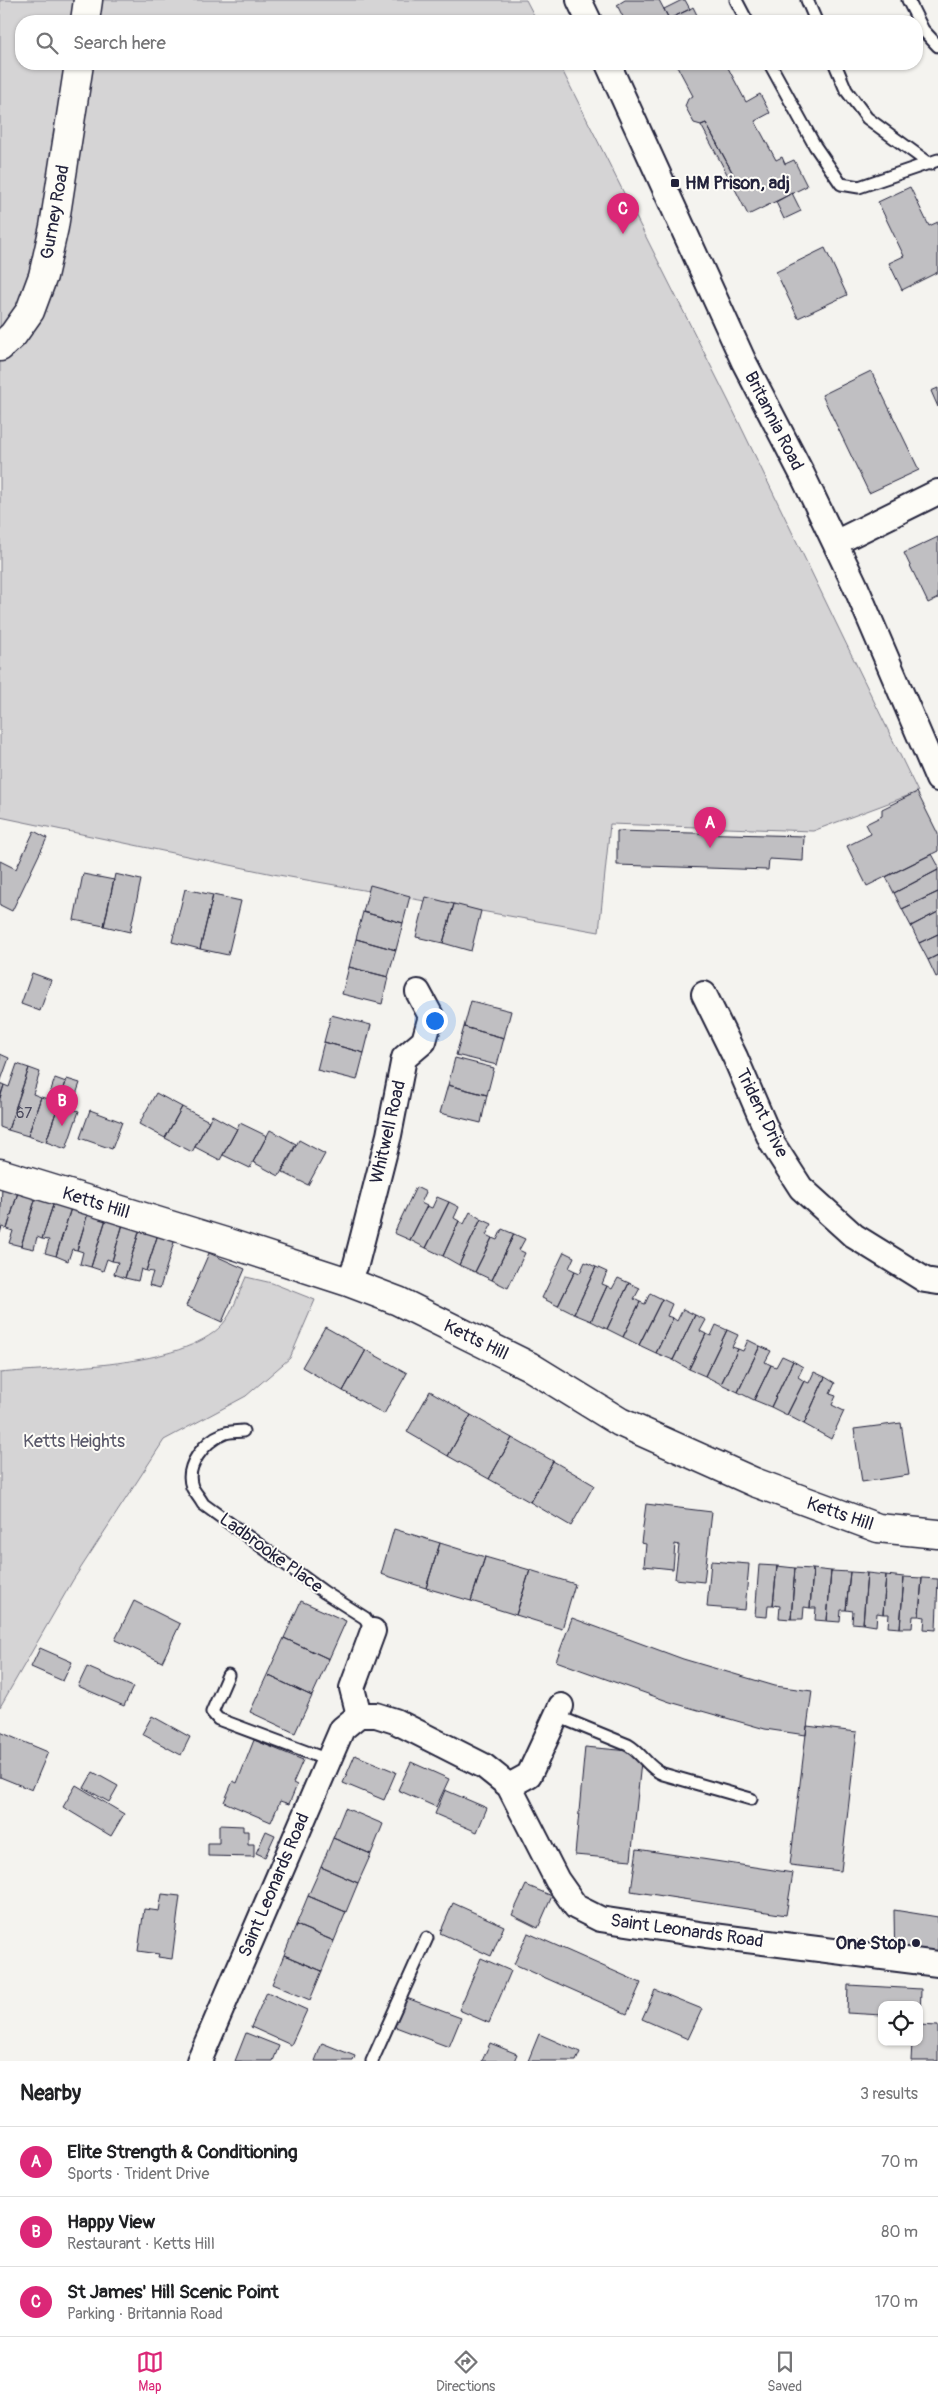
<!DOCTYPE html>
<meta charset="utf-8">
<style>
:root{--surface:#fff;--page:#f6f6f6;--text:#202124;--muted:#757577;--line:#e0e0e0;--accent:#db2777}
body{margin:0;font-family:Pangolin,sans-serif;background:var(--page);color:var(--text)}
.controls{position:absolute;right:15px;bottom:15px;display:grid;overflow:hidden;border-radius:10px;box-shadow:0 1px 4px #0004}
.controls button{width:45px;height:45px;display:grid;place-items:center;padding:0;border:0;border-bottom:1px solid var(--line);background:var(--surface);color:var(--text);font:25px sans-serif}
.you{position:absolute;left:434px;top:1020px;width:18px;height:18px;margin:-12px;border:4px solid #fff;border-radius:50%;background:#1a73e8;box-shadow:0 0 0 8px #1a73e833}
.badge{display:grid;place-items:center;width:32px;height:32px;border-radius:50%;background:var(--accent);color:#fff;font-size:16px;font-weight:700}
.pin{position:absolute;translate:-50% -41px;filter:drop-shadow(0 1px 2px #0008)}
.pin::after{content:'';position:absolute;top:26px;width:18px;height:15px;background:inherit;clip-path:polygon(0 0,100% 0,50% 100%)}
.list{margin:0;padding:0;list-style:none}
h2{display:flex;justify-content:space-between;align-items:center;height:65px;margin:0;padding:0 20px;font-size:21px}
h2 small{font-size:16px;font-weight:400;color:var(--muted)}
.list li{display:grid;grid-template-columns:32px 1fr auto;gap:15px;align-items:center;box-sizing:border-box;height:70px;padding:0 20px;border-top:1px solid var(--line)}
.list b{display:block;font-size:19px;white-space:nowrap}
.list p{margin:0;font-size:16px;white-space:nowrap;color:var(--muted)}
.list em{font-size:16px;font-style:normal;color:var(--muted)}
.icon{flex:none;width:28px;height:28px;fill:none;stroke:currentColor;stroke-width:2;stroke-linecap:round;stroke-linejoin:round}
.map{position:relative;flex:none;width:938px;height:2061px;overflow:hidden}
.search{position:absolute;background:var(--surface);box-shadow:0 1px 4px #0004;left:15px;right:15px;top:15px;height:55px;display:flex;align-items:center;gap:12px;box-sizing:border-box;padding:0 18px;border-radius:20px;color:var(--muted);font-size:19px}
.sheet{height:275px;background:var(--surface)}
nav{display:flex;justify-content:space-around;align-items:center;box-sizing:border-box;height:70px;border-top:1px solid var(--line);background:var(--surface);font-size:14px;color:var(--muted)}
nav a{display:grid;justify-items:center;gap:2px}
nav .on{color:var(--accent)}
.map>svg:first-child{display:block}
</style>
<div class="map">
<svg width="938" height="2061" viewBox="0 0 938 2061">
<rect width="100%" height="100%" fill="#f4f3ef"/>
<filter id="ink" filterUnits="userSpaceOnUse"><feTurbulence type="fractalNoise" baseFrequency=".02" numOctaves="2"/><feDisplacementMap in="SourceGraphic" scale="10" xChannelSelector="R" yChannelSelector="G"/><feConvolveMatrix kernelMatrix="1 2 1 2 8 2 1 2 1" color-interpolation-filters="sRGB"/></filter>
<g filter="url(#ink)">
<path fill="#d5d4d5" stroke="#7c7b88" d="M0 0H526L537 21H21V64H559L729 402 918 792 813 831 610 824 599 932 273 874 0 817Z
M246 1277 272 1283 315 1300 290 1358 246 1396 164 1440 73 1580 0 1707V1373C57 1367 182 1368 222 1325 233 1313 239 1292 246 1277Z"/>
<path fill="#c0bfc2" stroke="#22223b" d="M659 0 669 19 665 21H625L617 5 625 0Z
M682 0H685L690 9 669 19 664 9Z
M693 7 700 21H665L690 9Z
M676 64H726L746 102 760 94 770 113 755 121 776 160 782 157 785 164 794 160 807 186 748 215 735 189 740 187 706 123 701 125 694 123 685 106 688 99 693 96Z
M706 123 740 187 735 189 701 125Z
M910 187 929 226 938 222V272L902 290 889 263 904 256 878 202Z
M792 193 801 211 784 219 776 202Z
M825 248 847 295 798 318 776 272Z
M871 371 919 470 869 493 822 395Z
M938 388V407L931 391Z
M938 537V598L928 603 904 553Z
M917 792 938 834V851L867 886 847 846 871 834 866 824 882 816V809Z
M34 831 47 838 12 911 0 905V861L16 869Z
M617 831 804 836 803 861 769 859 768 870 617 865Z
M932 854 938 865V870L894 893 886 877Z
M938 870V892L902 909 894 893Z
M83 874 114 880 104 926 74 920Z
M115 874 141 880 130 932 104 926Z
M370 885 410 896 403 923 363 912Z
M185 889 213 895 200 949 172 942Z
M938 892V912L911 926 902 909Z
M213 895 241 901 228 955 200 949Z
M426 897 454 904 443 943 416 937Z
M454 904 481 911 471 951 443 943Z
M363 912 403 923 396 950 356 939Z
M938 912V934L919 943 911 926Z
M938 934V955L928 960 919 943Z
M356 939 396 950 388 977 349 967Z
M938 955V976L936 977 928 960Z
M349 967 388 977 382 1004 342 994Z
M32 973 51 980 40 1011 21 1004Z
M471 1001 511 1011 504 1038 464 1027Z
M331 1015 371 1025 364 1053 324 1042Z
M464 1027 504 1038 497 1065 456 1055Z
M324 1042 364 1053 357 1080 317 1070Z
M0 1054 9 1058 0 1083 4 1085 0 1098Z
M455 1058 494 1068 487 1095 448 1085Z
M17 1064 29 1068 8 1130 0 1127V1098L4 1085 9 1087Z
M29 1068 40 1072 33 1094 41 1097 28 1136 8 1130Z
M55 1078 66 1082 46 1142 28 1136 41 1097 48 1099Z
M67 1079 80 1083 71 1109 79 1111 66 1149 46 1142Z
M448 1085 487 1095 481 1123 440 1113Z
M156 1093 182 1107 165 1138 139 1124Z
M182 1107 209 1121 192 1152 165 1138Z
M90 1110 122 1122 112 1149 80 1138Z
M212 1115 237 1129 220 1160 195 1147Z
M240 1123 267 1136 250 1168 223 1155Z
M270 1130 296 1144 279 1176 253 1162Z
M299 1140 325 1154 308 1185 282 1172Z
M2 1187 18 1192 7 1229 2 1227 0 1233Z
M416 1187 426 1192 421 1203 427 1206 410 1240 394 1233Z
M18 1192 36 1197 21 1246 9 1243 13 1231 7 1229Z
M36 1197 54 1202 42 1239 37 1237 34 1249 21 1246Z
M437 1197 449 1202 426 1248 410 1240 427 1206 432 1208Z
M54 1202 71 1208 56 1256 45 1253 49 1240 42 1239Z
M449 1202 459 1207 454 1218 459 1221 443 1256 426 1248Z
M71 1208 88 1213 77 1250 72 1249 68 1261 56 1256Z
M470 1212 481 1219 459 1265 443 1256 459 1221 464 1224Z
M88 1213 106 1219 91 1267 80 1264 83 1252 77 1250Z
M106 1219 123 1224 112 1261 107 1259 103 1271 91 1267Z
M481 1219 492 1224 486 1235 492 1238 475 1272 459 1265Z
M123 1224 140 1229 125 1278 114 1274 118 1262 112 1261Z
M140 1229 158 1234 146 1271 141 1269 138 1281 125 1278Z
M502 1229 514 1234 492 1280 475 1272 492 1238 497 1240Z
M158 1234 175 1239 160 1288 149 1285 153 1272 146 1271Z
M514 1234 525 1239 519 1250 525 1253 508 1288 492 1280Z
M564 1252 574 1257 569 1268 575 1271 558 1306 542 1298Z
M209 1253 245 1269 222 1322 186 1306Z
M585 1262 596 1267 574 1314 558 1306 575 1271 580 1273Z
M596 1267 607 1272 602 1284 607 1286 591 1321 574 1314Z
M618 1278 629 1283 607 1329 591 1321 607 1286 612 1289Z
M629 1283 640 1288 634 1299 640 1302 623 1337 607 1329Z
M650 1293 662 1299 639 1345 623 1337 640 1302 645 1304Z
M662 1299 672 1304 667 1316 673 1318 656 1353 639 1345Z
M683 1309 695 1315 673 1360 656 1353 673 1318 677 1321Z
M695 1315 706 1320 700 1331 706 1334 689 1369 673 1360Z
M716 1325 727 1330 705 1376 689 1369 706 1334 711 1336Z
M325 1327 366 1350 343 1391 302 1367Z
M727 1330 738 1335 732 1347 738 1349 721 1384 705 1376Z
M748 1340 760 1346 738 1392 721 1384 738 1349 743 1351Z
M760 1346 771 1351 765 1362 771 1365 754 1400 738 1392Z
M366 1350 407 1373 384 1414 343 1391Z
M782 1356 793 1361 771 1407 754 1400 771 1365 776 1367Z
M793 1361 803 1367 798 1377 804 1381 787 1415 771 1407Z
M814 1372 825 1377 804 1424 787 1415 804 1381 809 1383Z
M825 1377 835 1383 830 1394 836 1396 832 1405 844 1411 831 1439 804 1424Z
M430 1391 471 1415 448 1456 407 1432Z
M471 1415 512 1438 489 1479 448 1456Z
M901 1423 909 1475 862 1482 854 1429Z
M512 1438 553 1461 530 1502 489 1479Z
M553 1461 594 1485 571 1526 530 1502Z
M646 1504 712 1512 704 1582 675 1579 679 1545 675 1544 673 1569 644 1566 646 1544 641 1543Z
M394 1529 440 1543 426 1588 381 1574Z
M440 1543 485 1557 471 1601 426 1588Z
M485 1557 530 1570 516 1615 471 1601Z
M711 1561 749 1564 745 1610 707 1607Z
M759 1565 777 1566 773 1605H768L767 1617 755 1616Z
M777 1566 795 1568 791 1619 779 1618 780 1606 773 1605Z
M795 1568 813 1569 810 1608 804 1607 803 1619H791Z
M813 1569 831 1571 827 1621 815 1620 816 1608H810Z
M530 1570 575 1584 562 1629 516 1615Z
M831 1571 850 1572 846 1610H841L840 1622 827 1621Z
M850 1572 867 1573 863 1624 852 1623 853 1611 846 1610Z
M867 1573 886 1575 883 1614 877 1613 876 1626 863 1624Z
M886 1575 904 1577 900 1628 888 1627 889 1614H883Z
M904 1577 922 1578 919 1616H913L912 1628H900Z
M922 1578 938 1579 936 1630 924 1629 925 1617 919 1616Z
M134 1601 180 1624 162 1662 115 1640Z
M301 1601 346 1621 329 1659 284 1638Z
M572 1618 683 1659 775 1686 812 1691 806 1735 765 1729 670 1702 556 1661Z
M284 1638 329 1659 312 1696 267 1675Z
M40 1648 72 1662 63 1681 31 1667Z
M87 1667 133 1687 124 1706 78 1686Z
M267 1675 312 1696 295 1733 250 1712Z
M152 1716 190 1737 181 1755 142 1734Z
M807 1726 857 1732 841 1871 790 1865Z
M0 1732 48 1752 32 1790 0 1777Z
M254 1740 303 1760 293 1783 297 1785 289 1804 280 1801 271 1822 224 1802 233 1781 237 1783Z
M585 1747 642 1752 631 1860 575 1855Z
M355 1755 396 1772 384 1800 343 1783Z
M411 1762 449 1779 436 1807 398 1790Z
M93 1772 118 1786 109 1802 84 1788Z
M76 1785 124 1814 111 1836 63 1807Z
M445 1790 487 1808 477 1832 435 1814Z
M345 1808 383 1824 371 1854 333 1838Z
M219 1825 243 1826V1831H248V1844H254V1857L208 1856V1843H219Z
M266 1831 275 1835 265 1857 256 1853Z
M333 1838 371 1854 358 1883 321 1867Z
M637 1849 793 1873 786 1915 631 1891Z
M321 1867 358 1883 346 1912 308 1896Z
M526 1885 552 1896 538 1928 512 1915Z
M162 1894 180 1896 172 1959 158 1957 159 1954 138 1951 144 1909 159 1911Z
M308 1896 346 1912 334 1941 296 1925Z
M453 1903 504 1926 491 1956 440 1933Z
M894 1910 938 1917V1972L895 1969Z
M296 1925 334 1941 322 1971 284 1955Z
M528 1933 641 1983 627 2014 514 1964Z
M284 1955 322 1971 310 2000 272 1984Z
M481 1958 511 1971 489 2023 459 2010Z
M848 1985 921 1989 920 2017 919 2005H882V2015L847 2013Z
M655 1990 702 2009 688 2039 642 2019Z
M267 1992 307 2010 291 2045 251 2027Z
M404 1997 461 2018 449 2047 393 2026Z
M919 2025 938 2026V2061H911L912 2042H919Z
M246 2033 279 2046 273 2061H235Z
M539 2034 580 2052 576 2061H528Z
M322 2043 355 2056 353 2061H315Z
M490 2043 517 2054 514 2061H482Z"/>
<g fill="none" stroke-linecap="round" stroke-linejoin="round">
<defs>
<path id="lane" d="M736 0 747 21
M807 0 816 21
M908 0 923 30 938 46
M770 64 815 146 841 184 859 187 938 160
M835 64 846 90 867 118 930 164
M243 1431C237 1432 229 1431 223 1434 205 1441 184 1466 192 1487 195 1493 200 1498 203 1504L324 1592 365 1618 373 1631
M228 1675 212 1712 218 1719 328 1760
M557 1716 628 1745C642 1753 648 1768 663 1774L751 1799
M372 2061 427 1938"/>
<path id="street" d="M579 0 589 21
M608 64 744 362 802 474 855 585 938 779
M835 543 938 492
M704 994 735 1057 772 1143 801 1188 854 1236 925 1280 938 1282
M348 1282 356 1264 389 1135 404 1058 424 1041 431 1016 418 992
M359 1715 352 1688 373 1631
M509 1786 529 1775 561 1706
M199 2061 342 1729 359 1715H376L395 1721 484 1766 509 1786 557 1880 576 1907 600 1919 706 1935 938 1964"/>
<path id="secondary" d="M85 21 88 0
M0 347 13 335 30 311 43 276 54 227 79 64
M0 1173 225 1242 348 1282 398 1301 529 1366 620 1422 754 1482 878 1528 938 1534"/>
</defs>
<use href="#lane" stroke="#22223b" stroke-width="15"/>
<use href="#street" stroke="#22223b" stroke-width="28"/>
<use href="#secondary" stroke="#22223b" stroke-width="31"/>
<use href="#lane" stroke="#fdfcf7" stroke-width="11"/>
<use href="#street" stroke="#fdfcf7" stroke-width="24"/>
<use href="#secondary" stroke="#fdfcf7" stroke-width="28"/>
</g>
</g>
<g fill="#22223b" stroke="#fdfcf7" stroke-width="2">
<rect x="670" y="178" width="10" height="10" rx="2.5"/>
<circle cx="916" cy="1943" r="5"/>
</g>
<g text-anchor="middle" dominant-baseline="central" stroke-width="4" stroke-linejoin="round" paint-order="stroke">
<g font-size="15" fill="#4a495d">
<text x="24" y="1113">67</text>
</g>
<g font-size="18" font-weight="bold" fill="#22223b" stroke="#fdfcf7" text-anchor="start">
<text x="685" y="183">HM Prison, adj</text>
<text x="906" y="1943" text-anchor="end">One Stop</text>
</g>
<g font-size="18" fill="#22223b" stroke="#fdfcf7">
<text transform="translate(55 212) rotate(-80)">Gurney Road</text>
<text transform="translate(774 421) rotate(63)">Britannia Road</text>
<text transform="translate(762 1113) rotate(64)">Trident Drive</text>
<text transform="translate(388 1132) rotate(-77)">Whitwell Road</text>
<text transform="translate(96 1203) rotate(17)">Ketts Hill</text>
<text transform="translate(476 1340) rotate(26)">Ketts Hill</text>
<text transform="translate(840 1514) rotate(19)">Ketts Hill</text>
<text transform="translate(271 1553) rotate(36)">Ladbrooke Place</text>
<text transform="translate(274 1885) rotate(-67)">Saint Leonards Road</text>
<text transform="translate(687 1931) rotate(8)">Saint Leonards Road</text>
</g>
<g font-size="18" fill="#585769" stroke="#fdfcf7">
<text x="74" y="1441">Ketts Heights</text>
</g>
</g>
</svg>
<div class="controls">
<button><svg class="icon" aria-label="locate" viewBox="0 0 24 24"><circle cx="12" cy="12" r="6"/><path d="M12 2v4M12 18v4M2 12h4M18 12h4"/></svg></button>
</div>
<div class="you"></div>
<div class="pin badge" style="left:710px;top:848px">A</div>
<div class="pin badge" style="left:62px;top:1126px">B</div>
<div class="pin badge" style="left:623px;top:234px">C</div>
<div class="search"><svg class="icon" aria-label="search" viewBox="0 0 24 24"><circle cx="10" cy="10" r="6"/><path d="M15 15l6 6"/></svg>Search here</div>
</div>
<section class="sheet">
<h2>Nearby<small>3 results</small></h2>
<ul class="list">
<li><span class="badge">A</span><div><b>Elite Strength &amp; Conditioning</b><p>Sports · Trident Drive</p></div><em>70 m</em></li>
<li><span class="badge">B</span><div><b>Happy View</b><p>Restaurant · Ketts Hill</p></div><em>80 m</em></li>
<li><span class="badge">C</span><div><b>St James' Hill Scenic Point</b><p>Parking · Britannia Road</p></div><em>170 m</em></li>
</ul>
</section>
<nav>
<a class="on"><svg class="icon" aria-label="map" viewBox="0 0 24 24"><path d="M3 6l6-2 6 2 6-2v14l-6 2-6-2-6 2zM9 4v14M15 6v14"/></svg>Map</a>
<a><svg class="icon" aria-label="directions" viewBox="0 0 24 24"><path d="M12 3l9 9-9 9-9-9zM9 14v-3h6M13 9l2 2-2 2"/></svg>Directions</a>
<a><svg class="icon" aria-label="saved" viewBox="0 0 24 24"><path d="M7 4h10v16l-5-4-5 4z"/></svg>Saved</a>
</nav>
